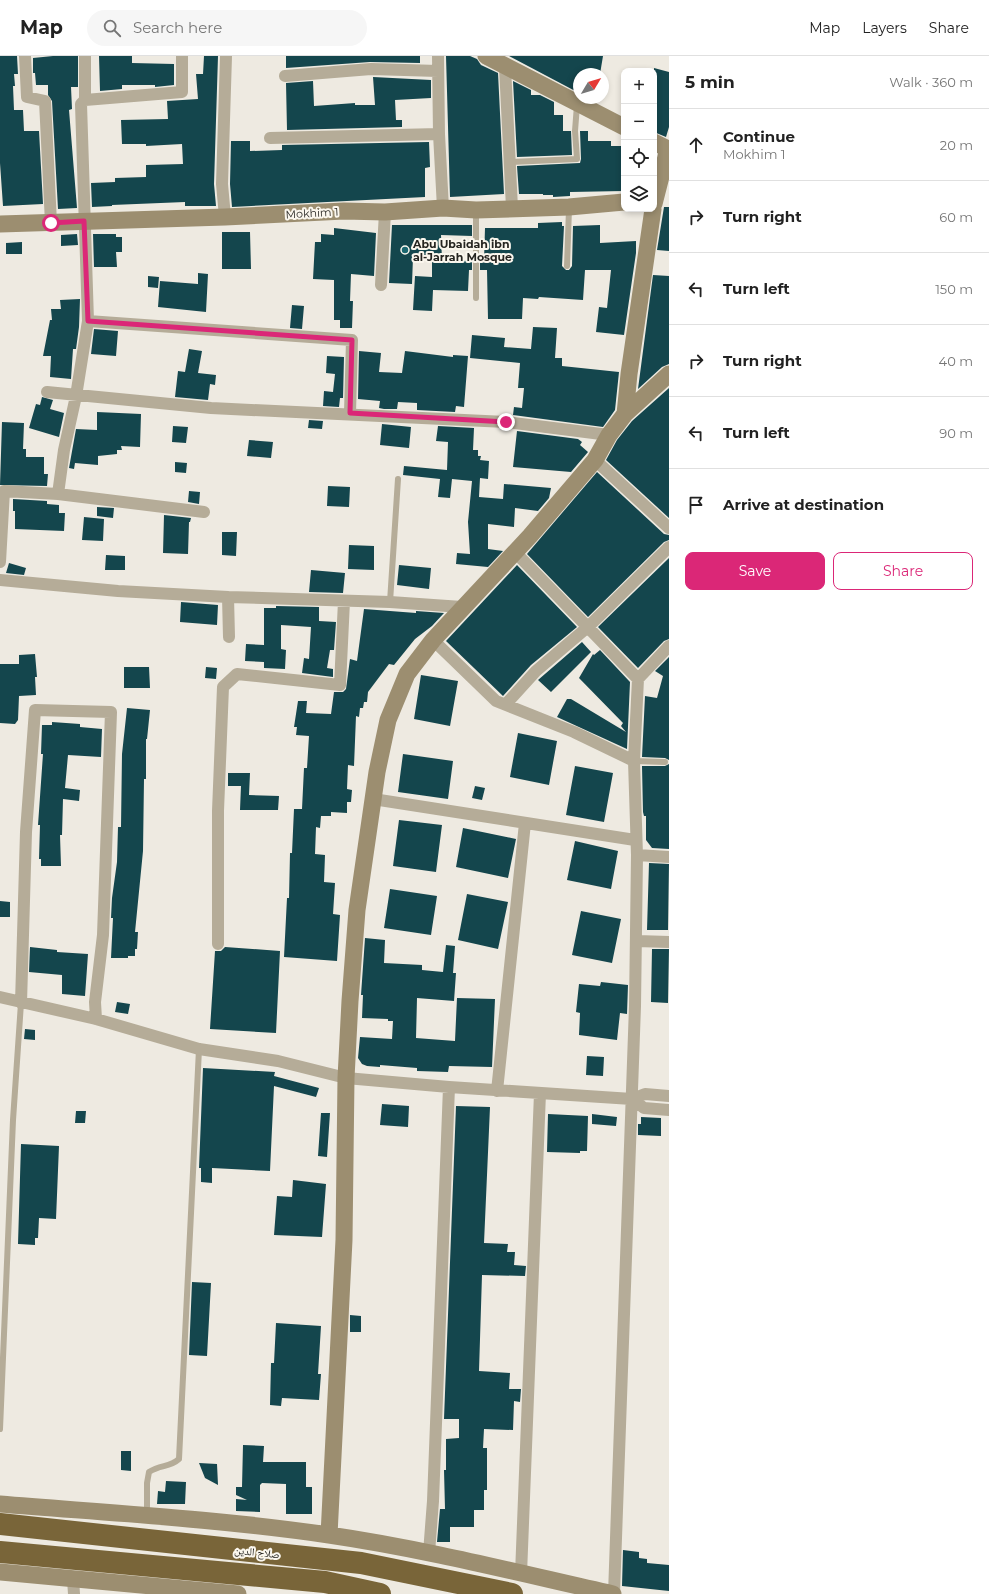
<!DOCTYPE html>
<meta charset="utf-8">
<style>
:root{--surface:#fff;--page:#f6f6f6;--text:#222;--muted:#767676;--line:#e0e0e0;--accent:#db2777}
body{margin:0;font-family:Montserrat,"Noto Naskh Arabic",sans-serif;background:var(--page);color:var(--text)}
.controls{position:absolute;right:12px;top:12px;display:grid;overflow:hidden;border-radius:8px;box-shadow:0 2px 6px #0003}
.controls button{width:36px;height:36px;display:grid;place-items:center;padding:0;border:0;border-bottom:1px solid var(--line);background:var(--surface);color:var(--text);font:20px sans-serif}
.compass{position:absolute;left:573px;top:12px;width:36px;height:36px;border-radius:50%;background:var(--surface);box-shadow:0 2px 6px #0003;rotate:52deg}
.stop{position:absolute;width:12px;height:12px;margin:-9px;border:3px solid #db2777;border-radius:50%;background:#fff}
.stop.end{background:#db2777;border-color:#fff;box-shadow:0 1px 4px #0008}
.list{margin:0;padding:0;list-style:none}
h2{display:flex;justify-content:space-between;align-items:center;height:52px;margin:0;padding:0 16px;font-size:17px}
h2 small{font-size:13px;font-weight:400;color:var(--muted)}
.list li{display:grid;grid-template-columns:26px 1fr auto;gap:12px;align-items:center;box-sizing:border-box;height:72px;padding:0 16px;border-top:1px solid var(--line)}
.list b{display:block;font-size:15px;white-space:nowrap}
.list p{margin:0;font-size:13px;white-space:nowrap;color:var(--muted)}
.list em{font-size:13px;font-style:normal;color:var(--muted)}
.actions{display:flex;gap:8px;padding:12px 16px}
.actions a{flex:1;padding:9px 0;border:1px solid var(--accent);border-radius:8px;text-align:center;font-size:14px;color:var(--accent)}
.actions .main{background:var(--accent);color:#fff}
.icon{flex:none;width:22px;height:22px;fill:none;stroke:currentColor;stroke-width:2;stroke-linecap:round;stroke-linejoin:round}
.map{position:relative;flex:none;width:669px;height:1538px;overflow:hidden}
header{display:flex;align-items:center;gap:24px;box-sizing:border-box;height:56px;padding:0 20px;background:var(--surface);border-bottom:1px solid var(--line)}
header strong{font-size:19px}
nav{display:flex;gap:22px;margin-inline-start:auto;font-size:14px}
.search{width:280px;height:36px;background:var(--page);display:flex;align-items:center;gap:10px;box-sizing:border-box;padding:0 14px;border-radius:22px;color:var(--muted);font-size:15px}
main{display:flex}
aside{flex:1;background:var(--surface)}
.map>svg:first-child{display:block}
</style>
<header>
<strong>Map</strong>
<div class="search"><svg class="icon" aria-label="search" viewBox="0 0 24 24"><circle cx="10" cy="10" r="6"/><path d="M15 15l6 6"/></svg>Search here</div>
<nav><a>Map</a><a>Layers</a><a>Share</a></nav>
</header>
<main>
<div class="map">
<svg width="669" height="1538" viewBox="0 0 669 1538">
<rect width="100%" height="100%" fill="#eeeae1"/>
<path fill="#14464d" d="M0 0H17L18 18H14L15 30H13L14 54H23L24 75H39L43 148 3 150 0 107Z
M53 0H78V31H71L72 53 69 54 77 152 58 153 52 45 48 39V29H36L35 17H33V2Z
M99 0H132V7L174 8V29L155 31V29H122V33L100 35Z
M204 0H218L214 128 216 150H185V146L112 149V150L92 151 91 127 115 126V122L146 121V109L183 108 182 88 146 90V88H122L121 64 168 63 167 45 198 43 196 18H203Z
M286 0H420V7L370 6 286 12Z
M446 0H470L477 3 481 9 498 17 504 138 450 141Z
M509 0H603L600 18H579V37Z
M654 12 669 16V71L666 81 654 76Z
M373 21 431 24V42L395 44 396 64H402V71L287 74 286 27 313 25 314 50 355 47V49H375Z
M513 25 531 34V39H540L554 46V59H563V75H571L572 99 517 101Z
M580 75H588V85H611V90H624V135L570 136V140L553 141V139H543V138H519L517 110 580 107 581 103Z
M231 85H250V95L282 94V89L429 86 430 111 425 112V141L232 151 230 128Z
M664 151H669V195L657 194Z
M562 166V170H564L562 210 566 214H569L572 210 573 170 600 169V187L636 185V197L624 279 596 276 599 251 607 252 611 214H585L583 244 539 241 538 243 523 242 522 263H488L487 214H480V205H484L485 172H538V167Z
M392 169H472V180L441 179 442 204 472 205V214H469L468 235 433 234 432 255 413 254 415 220 432 221V201H413L412 228 389 227Z
M334 172 376 177 374 220 351 218 350 245H353L352 272H340V264H334V224L313 223 315 186H321V178L334 179Z
M222 176H250L251 213H222Z
M93 178H116V181H122V196H116L117 211H94Z
M61 179 77 178 78 189 61 190Z
M22 186V198H6V187Z
M198 217 208 218 206 256 158 251 160 225 198 228Z
M653 219 669 220V308L662 311 638 333Z
M148 220 159 221 158 232 148 231Z
M80 243 79 271 76 293H73L71 323 50 321 51 300H43L50 264H52L51 253H61L60 244Z
M292 249 304 250 302 273 290 272Z
M533 271 557 272 555 302H562V310L619 316 615 354 603 371 513 359 514 351 522 352 524 332H518L520 307 470 302 472 279 505 282 504 291 531 293Z
M94 273 118 275 116 300 91 298Z
M189 293 202 295 198 317 216 319 215 329 210 328 208 344 175 341 178 315 185 316Z
M359 295 381 297 379 316 402 317 405 295 453 301V299L468 300 464 351 456 350 455 356 417 354V347L398 346 397 353H384L379 352 380 345 358 343Z
M327 300 344 301 343 342H340L339 351 323 350 324 335 333 336 335 318 326 317Z
M669 332V462L606 404 617 384 632 365Z
M42 341 53 344 50 353 64 357 59 381 29 372 36 348 40 349Z
M97 356 141 358 140 391 121 390 122 394H117V398L98 400V409L75 407 74 413 69 412 76 373 97 374Z
M309 364 323 365 322 373 308 372Z
M2 366 24 367 23 393H26V401H44V418H48L47 430 0 429Z
M382 368 411 371 409 392 380 389Z
M173 370 188 371 186 387 172 386Z
M438 370 474 372 473 394H478V400H481L480 404 489 405 488 423 480 422 479 441 503 443 504 428 551 432 549 442 538 455 515 452 514 471 488 468V493L503 495 488 511 456 508 457 497 470 498 468 466 472 425 452 423 450 442 438 441 440 423 403 419 404 410 447 414 448 386 436 385Z
M517 375 578 383 582 386 580 389 588 396 571 416 513 411Z
M249 384 273 386 271 402 247 400Z
M175 406 187 407 186 417 175 416Z
M597 416 664 478 669 479V484L664 486 588 561 527 498Z
M328 430 350 431 349 451 327 450Z
M189 435 200 436 199 448 188 446Z
M13 443 47 445V448L59 449V457H65L64 475 15 473V455H13Z
M97 451 114 452 113 462 97 460Z
M164 459 191 462 190 466H189L188 498 163 497Z
M84 461 104 463 103 485 82 484Z
M222 476H237L236 500 222 499Z
M349 489 374 490V514L348 513Z
M106 499 125 500V514H105Z
M669 502V583L664 585 638 612 598 571Z
M9 507 26 512 24 519 6 517Z
M399 509 431 512 429 533 397 529Z
M517 509 577 571 531 609 503 640 446 585Z
M311 514 345 517 343 537 309 536Z
M181 546 218 549 217 569 180 566Z
M276 550 319 551V565L336 566 334 594H330L327 612 333 613V621L302 617 304 602 309 603 311 571 281 569V593L286 594 285 613 264 612V606L245 605 246 588 264 589V552H276Z
M364 553 416 557V555L444 557 432 570 415 583 394 609 389 608 368 636 367 646H364L363 652H360L359 661 356 660 354 710 348 709 347 733 352 734 351 746H347V757L331 756V760H321L320 772 316 771 315 798 325 799 324 826 335 827 333 858 340 859 337 905 284 901 287 842H289L290 797H292L294 753H302L304 712H307L309 680 296 679 297 671H294L298 645H307L306 657 331 658 334 636H343L346 633 350 603 357 605Z
M582 586 591 596 551 636 538 624Z
M600 594 630 626 627 693 557 661 567 643H571L626 676 621 670 623 667 579 622 593 598 594 599Z
M35 598 37 621H35L36 639 19 640 18 664 15 668 0 667V608H19V599Z
M669 601V704L665 702 642 701 645 640 657 642 663 620 655 615Z
M124 611H149L150 632H124Z
M206 611 217 612 216 623 205 622Z
M421 619 458 625 450 670 414 663Z
M127 652 150 654 147 683H146V723H144L143 795 135 876H138L137 893H135V900H128V902H111L113 862H111L112 842 117 806 118 771H121L122 698Z
M52 666 80 668V671L102 673 101 701 68 699 65 732 80 734 79 745 63 743 62 779H60L61 810H41V803H39L40 769H38L43 698H41L42 669H52Z
M518 677 557 685 549 729 510 721Z
M403 698 453 705 448 743 398 736Z
M669 708V793L652 792 646 784V760H644L643 756 642 710H665Z
M575 710 613 717 604 766 566 759Z
M228 717H250L249 739 279 740 278 754H240L241 730H228Z
M475 730 485 732 482 744 472 742Z
M399 764 442 769 436 816 393 810Z
M463 772 516 783 508 822 456 811Z
M575 785 618 795 611 833 567 824Z
M649 807 669 808 668 874H647Z
M390 833 437 840 431 879 384 872Z
M467 838 508 846 498 893 458 884Z
M0 845 10 846V861H0Z
M581 855 621 863 612 907 572 899Z
M365 882 385 884 384 907 422 909V914L443 916 446 889 455 890 453 917H456L454 945 417 942 416 982 455 985 457 942 495 943 492 1011 449 1010 448 1016 417 1015V1012L380 1009V1011L367 1010 362 1008 358 1002 360 981 392 983 393 965H388V963L362 962 363 939H361Z
M30 891 57 894V896L88 898 85 940 62 938V919L29 916Z
M225 891 280 895 276 977 210 973 215 895H221Z
M652 893H669L668 947 651 946Z
M601 926 628 929 627 958 620 957 617 984 579 979 580 957 576 956 579 928 600 930Z
M117 946 130 948 128 958 115 956Z
M25 973 35 974V984L24 983Z
M587 1000 604 1001 603 1020 586 1019Z
M203 1012 275 1016 274 1020 319 1032 316 1041 274 1030 270 1115 212 1112V1127L201 1126V1112H199Z
M382 1048 409 1050 408 1071 380 1069Z
M456 1050 490 1051 484 1187 508 1188 507 1196H515L514 1209 526 1210 525 1220 482 1219 479 1315 510 1317 509 1333H521L520 1346 514 1345 513 1374 484 1373 483 1392H487V1434H484V1454H474V1471H450V1486H437L440 1453H445L444 1414H446V1383L459 1382V1363H444Z
M76 1055H86L85 1067H75Z
M321 1057H330L327 1101 318 1100Z
M548 1058 588 1060 587 1095H580V1097L547 1096Z
M592 1058 617 1061 616 1070 592 1068Z
M641 1061 661 1062V1080L638 1079V1068H641Z
M21 1088 59 1090 56 1163 39 1162 38 1182H35V1189L18 1188Z
M293 1124 326 1128 322 1181 274 1179 277 1140 292 1141Z
M192 1226 211 1227 207 1300 189 1299Z
M350 1259 361 1260V1276H350Z
M276 1267 321 1270 318 1318H321L319 1344 282 1342 281 1350 270 1349 271 1307H274Z
M243 1389 264 1390 263 1406H306V1431H312V1458H286V1428L262 1427 260 1429V1456L236 1455V1443L247 1444 236 1439V1431H242Z
M121 1395H131V1415L121 1414Z
M199 1407 217 1408 218 1429 205 1422Z
M166 1425 186 1426 185 1448H157L158 1435 165 1436Z
M623 1494 639 1496V1502L647 1503V1507L669 1509V1535L622 1530Z"/>
<g fill="none" stroke-linecap="round" stroke-linejoin="round">
<path stroke="#b5ac98" stroke-width="6" d="M511 106 577 103 575 75 577 49
M567 210 569 153
M476 242V156
M390 546 398 423
M634 705 665 706
M0 1373 13 1064 21 947
M147 1459V1427L149 1416C161 1408 169 1412 179 1403L199 993"/>
<path stroke="#b5ac98" stroke-width="12" d="M25 0 27 41 45 45 51 167
M438 0 439 78 443 152
M505 11 512 152
M285 20 371 13 438 15
M85 44 182 36V0
M270 82 439 78
M225 161 222 128 226 0
M381 229 385 156
M88 265 352 284 350 357
M47 336 211 352 506 366 609 379
M595 404 669 472
M58 438 204 456
M514 495 638 623 634 705 637 799 635 950 614 1538
M0 506 4 435 58 438 64 394 76 340 88 265 81 48 85 44V0
M0 524 118 535 228 541
M229 581 228 541 390 546 462 551
M433 584 496 645 574 676 634 705
M638 623 669 590
M506 648 536 615 589 570 669 491
M373 743 635 784
M637 799 669 801
M637 885 669 886
M218 888V755L223 631 237 618 340 629 344 545
M0 941 96 963 199 993 278 1005 346 1022 449 1031 632 1043 645 1038 669 1040
M21 947 26 776 35 654 111 656 103 879 95 946 96 963
M497 1035 525 767
M632 1043 644 1052 669 1054
M429 1497 433 1445 449 1031
M521 1518 540 1037
M73 1523 74 1538"/>
<path stroke="#9c8e70" stroke-width="17" d="M486 0 624 71
M654 86 668 93 654 148
M0 168 225 161 344 155 385 156 443 152 476 154 569 151 624 146
M625 358 629 318 653 153
M0 1448C110 1457 220 1463 329 1479 425 1493 519 1517 613 1538
M329 1479 344 1184 346 1022 350 945 357 854 377 716 388 664 407 618 433 584 530 480 595 404 609 379 625 358 669 318
M0 1516 238 1538"/>
<path stroke="#796539" stroke-width="22" d="M0 1468 361 1507 512 1538
M0 1496 325 1526 380 1538"/>
</g>
<g fill="none" stroke-linecap="round" stroke-linejoin="round">
<path stroke="#db2777" stroke-width="5" d="M51 167 84 165 88 265 352 284 350 357 506 366"/>
</g>
<circle fill="#1b6770" stroke="#fbf7ee" stroke-width="1.5" cx="405" cy="194" r="4"/>
<g text-anchor="middle" dominant-baseline="central" stroke-width="4" stroke-linejoin="round" paint-order="stroke">
<g font-size="11" fill="#252420" stroke="#fbf7ee">
<text transform="translate(312 157) rotate(-3)">Mokhim 1</text>
<text transform="translate(257 1496) rotate(6)">صلاح الدين</text>
</g>
<g font-size="11" font-weight="bold" fill="#252420" stroke="#fbf7ee" text-anchor="start">
<text x="413" y="188">Abu Ubaidah ibn<tspan x="413" dy="13">al-Jarrah Mosque</tspan></text>
</g>
</g>
</svg>
<div class="controls">
<button>+</button>
<button>−</button>
<button><svg class="icon" aria-label="locate" viewBox="0 0 24 24"><circle cx="12" cy="12" r="6"/><path d="M12 2v4M12 18v4M2 12h4M18 12h4"/></svg></button>
<button><svg class="icon" aria-label="layers" viewBox="0 0 24 24"><path d="M12 4l9 5-9 5-9-5zM3 14l9 5 9-5"/></svg></button>
</div>
<svg class="compass" viewBox="-18 -18 36 36"><path d="M0-13l5 13h-10z" fill="#e53935"/><path d="M0 13l5-13h-10z" fill="#767676"/></svg>
<div class="stop" style="left:51px;top:167px"></div>
<div class="stop end" style="left:506px;top:366px"></div>
</div>
<aside>
<h2>5 min<small>Walk · 360 m</small></h2>
<ul class="list">
<li><svg class="icon" aria-label="ahead" viewBox="0 0 24 24"><path d="M12 20V5M6 11l6-6 6 6"/></svg><div><b>Continue</b><p>Mokhim 1</p></div><em>20 m</em></li>
<li><svg class="icon" aria-label="right" viewBox="0 0 24 24"><path d="M7 20v-9h11M14 6l5 5-5 5"/></svg><div><b>Turn right</b></div><em>60 m</em></li>
<li><svg class="icon" aria-label="left" viewBox="0 0 24 24"><path d="M17 20v-9H6M10 6l-5 5 5 5"/></svg><div><b>Turn left</b></div><em>150 m</em></li>
<li><svg class="icon" aria-label="right" viewBox="0 0 24 24"><path d="M7 20v-9h11M14 6l5 5-5 5"/></svg><div><b>Turn right</b></div><em>40 m</em></li>
<li><svg class="icon" aria-label="left" viewBox="0 0 24 24"><path d="M17 20v-9H6M10 6l-5 5 5 5"/></svg><div><b>Turn left</b></div><em>90 m</em></li>
<li><svg class="icon" aria-label="arrive" viewBox="0 0 24 24"><path d="M6 21V4h12l-3 4 3 4H6"/></svg><div><b>Arrive at destination</b></div></li>
</ul>
<div class="actions"><a class="main">Save</a><a>Share</a></div>
</aside>
</main>
